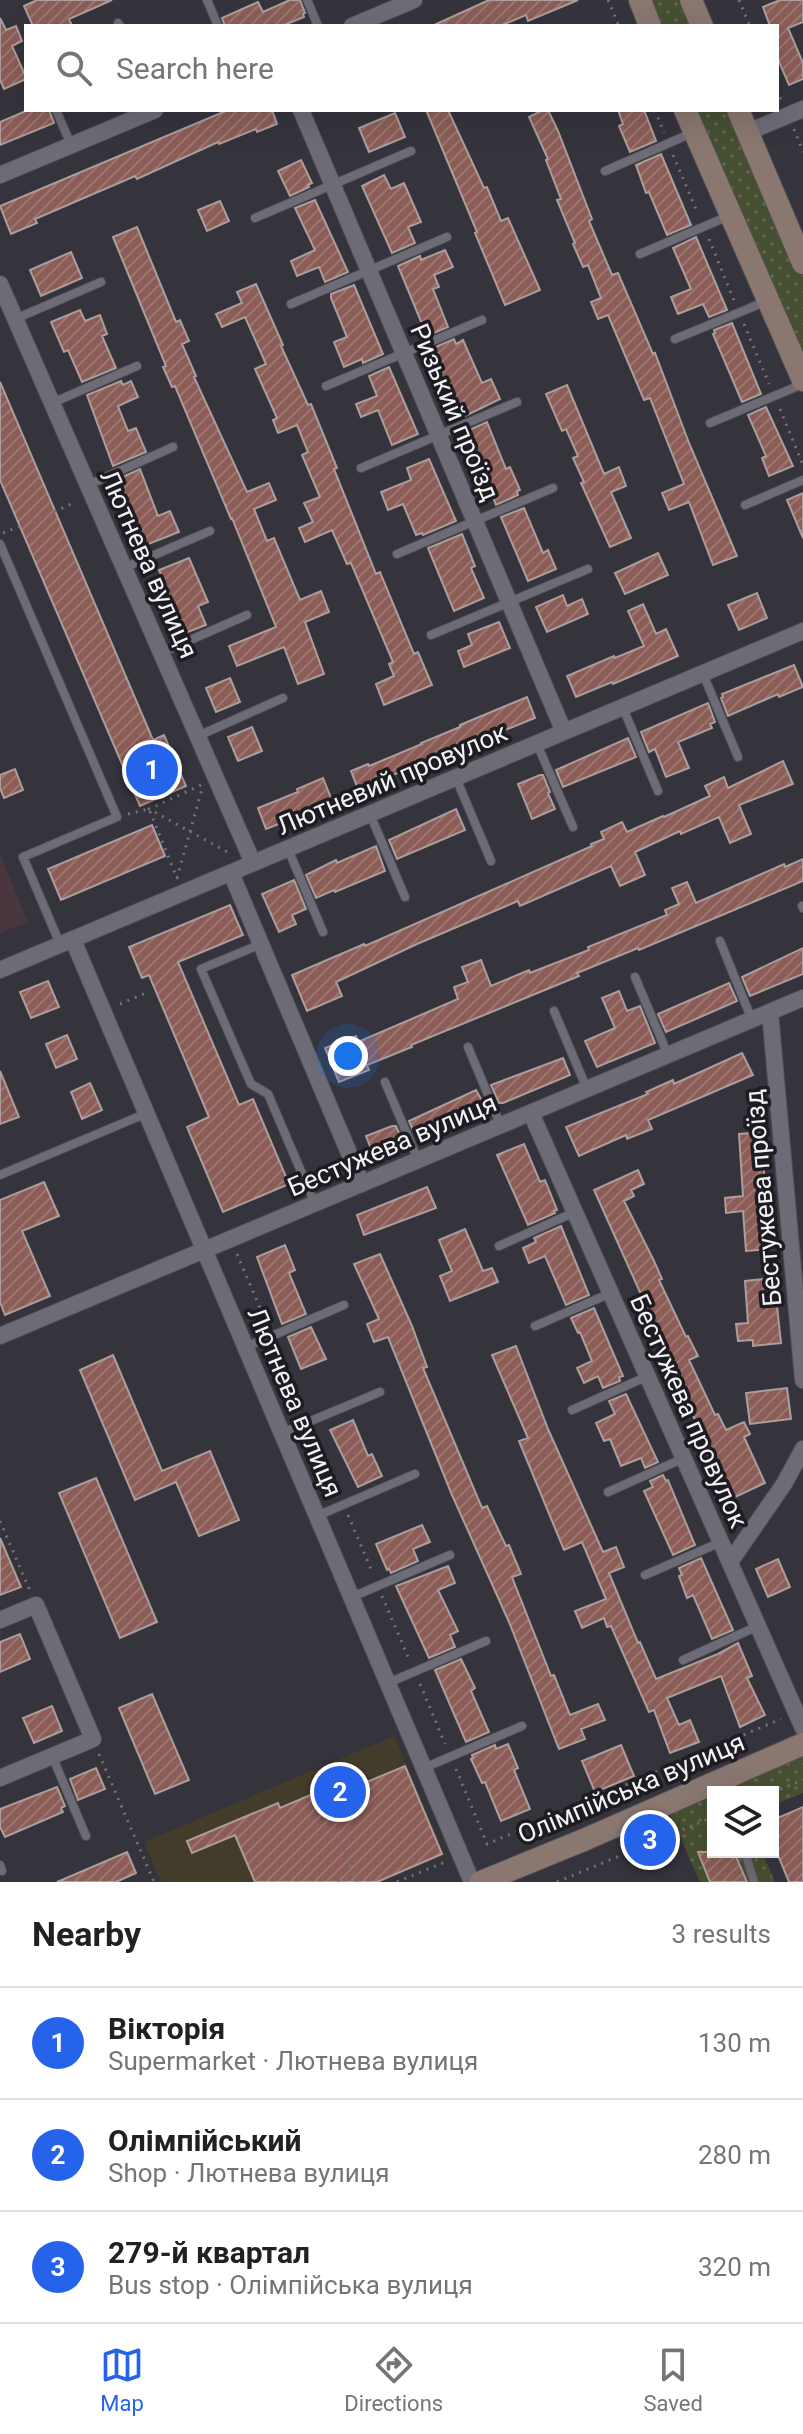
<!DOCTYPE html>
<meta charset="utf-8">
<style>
:root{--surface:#fff;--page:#f2f2f2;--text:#202124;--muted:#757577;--line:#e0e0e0;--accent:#2563eb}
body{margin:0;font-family:Roboto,sans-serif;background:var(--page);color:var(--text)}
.controls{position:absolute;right:24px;bottom:24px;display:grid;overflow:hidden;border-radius:0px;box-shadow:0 8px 32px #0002}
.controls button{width:72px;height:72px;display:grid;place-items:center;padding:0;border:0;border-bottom:2px solid var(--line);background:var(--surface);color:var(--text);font:40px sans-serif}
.you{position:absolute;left:348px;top:1056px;width:28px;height:28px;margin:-20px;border:6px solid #fff;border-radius:50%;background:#1a73e8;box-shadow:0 0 0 12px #1a73e833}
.badge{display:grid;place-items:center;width:52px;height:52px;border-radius:50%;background:var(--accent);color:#fff;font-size:26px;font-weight:700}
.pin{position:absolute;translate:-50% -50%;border:4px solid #fff;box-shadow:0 2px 8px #0006}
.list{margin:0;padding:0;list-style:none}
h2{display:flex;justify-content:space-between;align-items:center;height:104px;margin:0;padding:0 32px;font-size:34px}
h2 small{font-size:26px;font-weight:400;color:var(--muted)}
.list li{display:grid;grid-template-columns:52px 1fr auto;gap:24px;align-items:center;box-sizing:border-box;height:112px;padding:0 32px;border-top:2px solid var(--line)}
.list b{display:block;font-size:30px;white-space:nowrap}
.list p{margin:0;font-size:26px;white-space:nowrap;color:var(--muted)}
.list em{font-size:26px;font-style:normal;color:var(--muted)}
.icon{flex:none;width:44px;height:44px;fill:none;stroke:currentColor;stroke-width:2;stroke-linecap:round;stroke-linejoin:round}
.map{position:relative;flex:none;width:803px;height:1882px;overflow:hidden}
.search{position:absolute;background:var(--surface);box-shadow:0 8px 32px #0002;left:24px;right:24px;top:24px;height:88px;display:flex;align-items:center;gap:20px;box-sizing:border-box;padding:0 28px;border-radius:0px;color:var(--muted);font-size:30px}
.sheet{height:440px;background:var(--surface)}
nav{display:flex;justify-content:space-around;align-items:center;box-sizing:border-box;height:112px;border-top:2px solid var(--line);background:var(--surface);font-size:22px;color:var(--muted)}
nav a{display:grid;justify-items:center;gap:4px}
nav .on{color:var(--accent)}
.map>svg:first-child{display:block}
</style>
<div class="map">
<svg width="803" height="1882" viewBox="0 0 803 1882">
<defs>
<pattern id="grass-dots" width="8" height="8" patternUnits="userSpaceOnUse" patternTransform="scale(2)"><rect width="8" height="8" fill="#474f31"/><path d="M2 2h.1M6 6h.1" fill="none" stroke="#626950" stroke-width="1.8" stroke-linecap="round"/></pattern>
<pattern id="building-hatch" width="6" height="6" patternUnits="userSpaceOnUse" patternTransform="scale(2)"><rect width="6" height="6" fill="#8c5d57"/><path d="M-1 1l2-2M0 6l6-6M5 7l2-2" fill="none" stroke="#9d7570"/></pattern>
</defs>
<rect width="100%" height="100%" fill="#35333c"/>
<path fill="#443c2b" d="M394 1736 445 1855 381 1882H161L144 1842Z"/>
<path fill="#4a363e" d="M0 854 28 922 0 933Z"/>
<path fill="url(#grass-dots)" d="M639 0H690L701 26H649Z
M685 110H736L803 267V380Z
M803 1743V1793L773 1805V1792H713V1852H762L775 1882H700L666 1805Z"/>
<path fill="url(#building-hatch)" stroke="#ab9e9c" stroke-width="2" d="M37 0H112L69 19 72 26H33L24 6Z
M290 0H300L305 13 303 14 304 17 282 26H225L222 18 258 2 263 12Z
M489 0H578L528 21 526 15 500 26H432Z
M780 0H803V22L788 28 803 63V79L789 85 777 57V26H770L763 7Z
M0 18 6 30 16 26 22 41 12 46 26 77V79L4 89 0 80Z
M28 110H49L54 123 0 145V122Z
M228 110H272L277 124 257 132 256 129 219 144 218 142 137 179 135 176 35 219 37 223 11 234 0 206Z
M426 110H448L484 188 487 187 501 221 508 218 540 290 505 305 475 233 477 232Z
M543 110H548L558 131 592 219 589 221 612 275 618 273 653 354 655 353 689 443 737 556 713 565 689 502 669 510 662 493 684 484 650 398 644 400 608 315 598 319 591 302 601 298 588 265 583 267 573 244 575 243 557 200 561 199 546 160 548 159 529 117Z
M618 110H644L656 141 630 152 619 126 623 124Z
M395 113 405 137 369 152 359 128Z
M661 154 691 225 667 235 649 192 646 193 636 165Z
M301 160 312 183 308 185 309 187 290 196 278 171Z
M384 175 391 189 404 183 421 222 408 227 415 243 392 253 362 186Z
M315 200 348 272 325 282 319 267 297 276 291 261 315 250 295 208Z
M220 201 229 221 207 231 198 210Z
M137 227 176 322 180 320 189 341 182 344 196 376 194 377 247 492 269 483 276 500 254 509 267 541 274 538 300 600 321 591 329 612 305 622 324 674 298 684 284 647 237 666 229 646 276 627 232 518 231 519 175 386 172 387 163 367 166 366 113 237Z
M696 237 727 310 709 317 703 304 678 314 671 297 691 289 673 248Z
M445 250 453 267 434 275 439 287 433 289 448 327 427 336 398 266 420 256 421 260Z
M71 252 82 278 41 296 30 270Z
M256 284 283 345 281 346 308 405 311 404 337 468 334 469 376 574 380 572 414 654 418 652 432 685 384 705 376 684 394 676 389 664 393 662 351 563 347 564 332 530 305 542 299 528 313 522 304 503 320 497 302 455 308 452 297 425 278 433 273 420 277 418 255 369 266 364 245 317 222 327 216 314 242 303 237 292Z
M354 285 383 354 363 363 362 359 344 367 334 342 347 337 331 298V294Z
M80 310 85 321 100 315 107 334 102 336 116 368 82 382 68 350 64 352 51 322Z
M732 323 761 394 742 402 713 334 715 333 714 330Z
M454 339 456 344 463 340 482 383 491 379 500 399 461 418 432 353H434L433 348Z
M389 367 418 434 392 445 378 410 361 417 356 404 377 396 369 376Z
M121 381 123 385 131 381 138 397 118 406 128 431 136 428 146 452 113 466 87 395Z
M0 382 153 740 164 735 186 786 140 806 0 480Z
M567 385 604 474 619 467 626 486 611 492 631 538 610 547 581 483 584 482 573 458 578 456 566 429 562 431 546 394Z
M766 407 793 466 769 476 762 458 766 456 748 415Z
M487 422 506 469 510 467 520 490 517 491 518 495 496 505 467 431Z
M429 459 456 521 423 535 422 533 416 535 403 504 388 510 381 492 411 480 407 468Z
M140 469 158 516 170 511 179 532 146 545 118 479Z
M803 493V538L787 500Z
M524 508 543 553 548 550 556 569 528 581 501 517Z
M462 534 475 566 471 568 484 598 454 611 428 548Z
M658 553 668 575 625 594 615 573Z
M189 558 208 602 198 606 206 625 185 633 159 570Z
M757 593 767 618 739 630 728 605Z
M563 595 567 606 582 599 588 614 547 632 536 607Z
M643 604 656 634 666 629 678 656 613 684 612 682 576 697 567 676 614 656 615 658 644 646 628 611Z
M499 622 510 648 464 667 458 651 472 645 468 634Z
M794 665 803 687 779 697 778 694 728 716 721 698 723 697 722 694Z
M230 678 240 702 216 712 206 688Z
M527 697 535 718 358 789 351 771 368 764 369 766 422 744 421 743 460 727V725Z
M708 703 715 722 710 724 712 728 678 742 689 768 666 777 655 749 649 752 641 732Z
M252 727 262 751 238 761 228 737Z
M628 738 636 757 563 787 556 770Z
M783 761 793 784 739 805 751 834 730 843 719 817 681 834 680 831 635 852 645 875 620 886 611 866 520 906 518 901 417 944 336 982 342 996 307 1011 292 975 364 944 365 946 592 846 591 844 604 839 601 832 622 822 627 832 663 816 664 817 710 796 705 786 724 777 728 788Z
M15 769 23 790 4 798 0 788V775Z
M540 775H543L550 792 548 793 555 809 532 819 518 784Z
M323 778 333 803 266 829 258 808 298 792 297 789Z
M456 809 465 830 397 859 389 840Z
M152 825 165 856 61 900 48 869Z
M376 846 385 871 335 892 334 890 316 898 306 875 336 860 337 863Z
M803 859V881L639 950 638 948 577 973 579 976 411 1045 412 1047 367 1065 369 1070 339 1082 325 1048 356 1036 358 1042 458 999 454 987 468 982 462 967 481 960 491 986 529 970 530 973 589 950 588 947 667 915 665 910 679 904 672 888 687 882 696 903 784 864 785 867Z
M294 880 306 909 292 915 296 924 279 932 262 894Z
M230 905 243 935 178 962 239 1105 253 1099 289 1184 223 1212 187 1127 209 1117 149 975 142 978 129 947Z
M803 948V974L750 996 742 977Z
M48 981 59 1007 31 1018 20 992Z
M729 983 737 1001 666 1032 658 1014Z
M619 991 627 1011 640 1006 655 1043 597 1067 585 1041 615 1028 602 998Z
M67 1035 77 1059 56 1068 46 1044Z
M742 1053 753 1075 648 1120 652 1129 627 1139 626 1135 579 1156 566 1127 648 1094 646 1092 673 1080 674 1084Z
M563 1058 570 1075 503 1103H499L491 1085Z
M0 1071 19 1117 0 1124Z
M90 1083 102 1110 82 1119 71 1092Z
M476 1090 486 1108 421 1138 419 1135 416 1137 409 1121Z
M392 1126H396L403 1142 373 1154 366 1136Z
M765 1132 767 1162H763L772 1249 746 1251 743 1211 726 1213 725 1198 743 1196 739 1134Z
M524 1144 540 1182 545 1180 557 1210 554 1211 555 1213 528 1225 497 1155Z
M638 1170 644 1184 631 1190 634 1196 624 1201 654 1261 662 1279 659 1280 686 1337 688 1336 698 1356 689 1360 715 1415 718 1414 726 1430 744 1422 750 1434 744 1437 765 1483 729 1500 693 1426 697 1424 678 1384H680L644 1312 648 1310 594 1190Z
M44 1182 59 1216 22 1231 50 1296 5 1315 0 1302V1200Z
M427 1187 436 1208 364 1235 357 1215Z
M561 1226 589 1295 566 1305 545 1256 529 1263 523 1248 536 1242 534 1238Z
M465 1229 483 1271 492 1268 498 1282 450 1301 440 1276 452 1271 439 1240Z
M285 1245 295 1270 289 1273 306 1314 282 1324 257 1257Z
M380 1254 412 1326 427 1367 423 1368 482 1508 487 1506 506 1546 509 1545 521 1574 512 1577 551 1676 554 1675 570 1715 598 1704 605 1720 581 1729 585 1739 559 1749 509 1622 452 1495 388 1337 374 1342 367 1324 379 1319 354 1264Z
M774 1278 781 1343 753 1346V1340L738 1341 736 1324 748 1323 745 1281Z
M594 1308 623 1376 619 1377 620 1381 603 1388 598 1376 584 1383 577 1368 592 1361 580 1332 578 1333 571 1318Z
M311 1327 326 1359 301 1369 288 1337Z
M516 1346 548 1429 603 1552 616 1547 624 1567 609 1573 638 1643 640 1642 656 1679 718 1654 738 1643 752 1676 747 1678 765 1715 740 1727 721 1676 667 1698 679 1725 690 1720 699 1742 670 1753 654 1710 649 1712 611 1626 607 1627 604 1618 582 1628 575 1611 606 1599 582 1542 564 1550 519 1441 528 1438 492 1355Z
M113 1355 162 1471 210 1451 239 1520 199 1536 176 1482 135 1500 80 1370Z
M787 1388 791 1419 750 1424 746 1393Z
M626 1394 658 1462 645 1468 641 1458 621 1466 610 1439 604 1441 596 1423 615 1414 609 1401Z
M353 1420 368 1456 372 1454 382 1476 358 1487 330 1430Z
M663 1475 666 1481 668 1480 695 1545 673 1555 644 1491 653 1487 650 1481Z
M96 1478 157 1622 120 1638 59 1493Z
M422 1525 430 1542 413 1549 418 1561 391 1573 389 1569 387 1570 376 1544Z
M0 1538 21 1587 0 1595Z
M701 1558 733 1630 712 1639 693 1595 687 1598 679 1576 682 1575 679 1568Z
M778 1559 790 1587 768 1597 756 1569Z
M448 1566 455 1583 438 1590 458 1631 450 1635 455 1647 429 1658 396 1586Z
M20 1634 30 1659 0 1672V1642Z
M461 1659 475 1688 471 1691 489 1732 466 1742 435 1670Z
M152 1694 189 1780 155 1794 119 1708Z
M52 1706 62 1731 34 1743 23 1718Z
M508 1744 518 1768 514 1770 530 1809 501 1821 485 1782 482 1783 471 1759 473 1758 472 1755 495 1745 496 1749Z
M621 1745 634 1776 595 1792 582 1761Z
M405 1766 442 1854 377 1882H255L235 1835 192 1853 187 1841 278 1803 280 1808 315 1793 319 1802Z
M96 1768 105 1789 78 1800 70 1779Z
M57 1787 65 1806 61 1808 63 1812 5 1837 0 1827V1809Z
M803 1807V1882H789L773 1843V1820Z
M127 1852 136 1873 116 1882H57Z
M698 1852H734L747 1882H710Z"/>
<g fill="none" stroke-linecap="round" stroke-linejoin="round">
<defs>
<path id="lane" d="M207 0 218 26
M307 0 318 26
M118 23 120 26
M56 110 71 145
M605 171 692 133
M255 218 411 151
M640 254 731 215
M291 304 447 237
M15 319 101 282
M675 339 767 301
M326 386 482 320
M52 403 137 366
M710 423 803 384
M361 468 517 402
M88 485 173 447
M745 505 803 480
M0 544 117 817 23 857 60 944
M397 554 553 488
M124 568 210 531
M431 635 588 569
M161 653 247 615
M703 674 738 757
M623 708 658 791
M198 736 283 698
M537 744 573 827
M456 778 491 861
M370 814 405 897
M288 849 323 932
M802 906 803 908
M720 941 752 1020
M261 944 201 969 251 1084 268 1094 315 1204
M635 977 668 1055
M554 1011 587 1089
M468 1047 501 1126
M385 1082 418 1160
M0 1175 147 1113
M499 1246 575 1212
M535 1326 611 1293
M246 1347 344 1305
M572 1410 648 1376
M282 1433 380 1392
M608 1492 684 1458
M317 1516 415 1474
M645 1575 721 1542
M352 1597 450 1555
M683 1660 758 1626
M388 1683 486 1641
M52 1756 86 1836
M424 1768 522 1726
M745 1852 754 1882
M0 1865 2 1871"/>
<path id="street" d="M352 26 414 0
M301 110 564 732
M748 132 803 109
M0 175 155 110
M0 284 253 863
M231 873 362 1184
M73 940 472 1882
M0 970 803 631
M770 1012 803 1380
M531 1113 803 1728
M0 1336 803 998
M730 1562 784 1484 803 1449
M0 1620 36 1605 93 1739 0 1778"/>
<path id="secondary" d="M640 0 650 26
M691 0 702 26
M685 110 803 380
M738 110 803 263
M481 1882 586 1839 803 1744"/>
</defs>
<use href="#lane" stroke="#504f56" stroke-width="10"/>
<use href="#street" stroke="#504f56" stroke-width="18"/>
<use href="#secondary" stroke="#504f56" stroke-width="24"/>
<path stroke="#737179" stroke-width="3" stroke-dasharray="2 6" stroke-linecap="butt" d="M608 0 619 26
M739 0 750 26
M777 90 781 100
M655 110 664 133
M794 129 803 152
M673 155 698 214
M709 239 735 303
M744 324 769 384
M780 409 803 465
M32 521 76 502
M3 533 20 526
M201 785 149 809 231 854
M128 814 149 809 177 878 202 789
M120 1004 146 993
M237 1254 267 1324
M276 1346 303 1409
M314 1434 339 1493
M348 1515 373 1574
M0 1521 30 1591
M382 1596 409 1659
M420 1684 445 1744
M99 1754 154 1882
M456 1769 487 1844 781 1719
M316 1784 357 1882
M773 1792 803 1780
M338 1882 354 1875
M397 1882 445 1862
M557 1882 713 1817"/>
<use href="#lane" stroke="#6d6b75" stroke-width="8"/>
<use href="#street" stroke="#6d6b75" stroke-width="16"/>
<use href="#secondary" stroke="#897770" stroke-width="22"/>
</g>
<g text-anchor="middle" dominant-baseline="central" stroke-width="7" stroke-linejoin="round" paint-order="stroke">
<g font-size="26" fill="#f3f2f7" stroke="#1d1c20">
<text transform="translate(455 412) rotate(67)">Ризький проїзд</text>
<text transform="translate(149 564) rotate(66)">Лютнева вулиця</text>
<text transform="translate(392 779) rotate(-23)">Лютневий провулок</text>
<text transform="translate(392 1145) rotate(-23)">Бестужева вулиця</text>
<text transform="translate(763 1198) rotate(-95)">Бестужева проїзд</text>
<text transform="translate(295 1402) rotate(67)">Лютнева вулиця</text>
<text transform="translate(689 1411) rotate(66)">Бестужева провулок</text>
<text transform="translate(631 1788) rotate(-23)">Олімпійська вулиця</text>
</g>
</g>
</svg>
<div class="controls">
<button><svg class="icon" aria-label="layers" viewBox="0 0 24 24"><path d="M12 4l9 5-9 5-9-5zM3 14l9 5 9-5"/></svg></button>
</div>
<div class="you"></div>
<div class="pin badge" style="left:152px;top:770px">1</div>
<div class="pin badge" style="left:340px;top:1792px">2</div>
<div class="pin badge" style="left:650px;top:1840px">3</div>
<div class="search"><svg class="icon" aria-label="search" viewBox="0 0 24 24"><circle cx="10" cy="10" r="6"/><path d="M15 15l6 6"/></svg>Search here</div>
</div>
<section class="sheet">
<h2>Nearby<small>3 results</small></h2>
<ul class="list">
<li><span class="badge">1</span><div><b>Вікторія</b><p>Supermarket · Лютнева вулиця</p></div><em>130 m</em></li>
<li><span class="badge">2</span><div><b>Олімпійський</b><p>Shop · Лютнева вулиця</p></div><em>280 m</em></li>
<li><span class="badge">3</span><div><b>279-й квартал</b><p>Bus stop · Олімпійська вулиця</p></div><em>320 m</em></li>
</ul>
</section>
<nav>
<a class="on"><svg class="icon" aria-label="map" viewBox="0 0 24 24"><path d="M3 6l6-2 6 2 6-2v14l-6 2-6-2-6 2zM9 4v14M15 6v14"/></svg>Map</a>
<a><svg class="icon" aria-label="directions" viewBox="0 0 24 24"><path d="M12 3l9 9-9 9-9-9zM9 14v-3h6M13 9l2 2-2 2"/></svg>Directions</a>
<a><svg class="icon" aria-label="saved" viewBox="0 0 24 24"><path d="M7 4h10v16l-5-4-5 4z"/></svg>Saved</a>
</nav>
